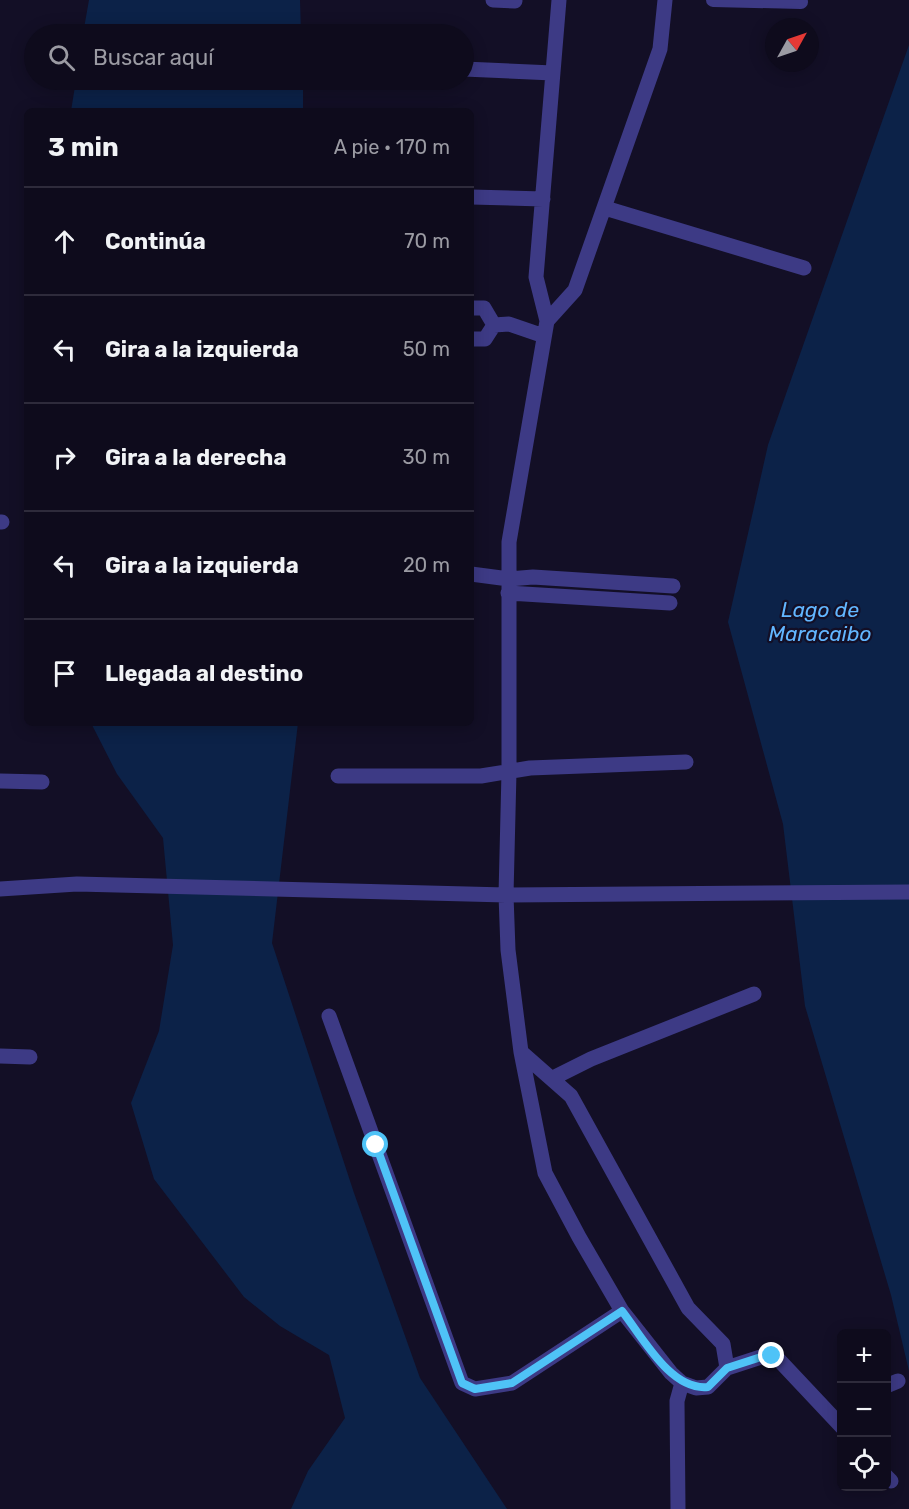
<!DOCTYPE html>
<html lang="es">
<meta charset="utf-8">
<style>
:root{--surface:#0e0b1c;--page:#171425;--text:#f1f3f6;--muted:#9b9ba3;--line:#2e2b3b}
body{margin:0;font-family:Rubik,sans-serif;background:var(--page);color:var(--text)}
.controls{position:absolute;right:18px;bottom:18px;display:grid;overflow:hidden;border-radius:9px;box-shadow:0 3px 15px #0003}
.controls button{width:54px;height:54px;display:grid;place-items:center;padding:0;border:0;border-bottom:2px solid var(--line);background:var(--surface);color:var(--text);font:30px sans-serif}
.compass{position:absolute;left:765px;top:18px;width:54px;height:54px;border-radius:50%;background:var(--surface);box-shadow:0 3px 15px #0003;rotate:50deg}
.stop{position:absolute;width:18px;height:18px;margin:-14px;border:4px solid #4fc3f7;border-radius:50%;background:#fff}
.stop.end{background:#4fc3f7;border-color:#fff;box-shadow:0 2px 6px #0008}
.list{margin:0;padding:0;list-style:none}
h2{display:flex;justify-content:space-between;align-items:center;height:78px;margin:0;padding:0 24px;font-size:26px}
h2 small{font-size:20px;font-weight:400;color:var(--muted)}
.list li{display:grid;grid-template-columns:39px 1fr auto;gap:18px;align-items:center;box-sizing:border-box;height:108px;padding:0 24px;border-top:2px solid var(--line)}
.list b{display:block;font-size:22px;white-space:nowrap}
.list em{font-size:20px;font-style:normal;color:var(--muted)}
.icon{flex:none;width:33px;height:33px;fill:none;stroke:currentColor;stroke-width:2;stroke-linecap:round;stroke-linejoin:round}
.map{position:relative;flex:none;width:909px;height:1509px;overflow:hidden}
.search{position:absolute;background:var(--surface);box-shadow:0 3px 15px #0003;left:24px;top:24px;width:450px;height:66px;display:flex;align-items:center;gap:15px;box-sizing:border-box;padding:0 21px;border-radius:33px;color:var(--muted);font-size:22px}
.panel{position:absolute;background:var(--surface);box-shadow:0 3px 15px #0003;left:24px;top:108px;width:450px;height:618px;border-radius:9px}
.map>svg:first-child{display:block}
</style>
<div class="map">
<svg width="909" height="1509" viewBox="0 0 909 1509">
<rect width="100%" height="100%" fill="#130f26"/>
<path fill="#0c2248" d="M89 0H300L301 34H83Z
M909 45V1371L891 1295 805 1006 783 824 728 622 768 445Z
M76 80H303V111H71Z
M91 723H298L272 943 354 1193 420 1378 507 1509H291L308 1471 345 1418 329 1355 280 1326 244 1297 154 1179 131 1103 159 1031 173 945 163 838 117 774Z"/>
<g fill="none" stroke-linecap="round" stroke-linejoin="round">
<path stroke="#3d3a85" stroke-width="14" d="M713 0 801 2"/>
<path stroke="#3d3a85" stroke-width="15" d="M493 0 515 1
M464 69 553 73
M471 197 543 199
M605 208 804 268
M471 308H484L494 325 485 339H471
M547 321 575 290 660 49 665 0
M494 325 509 324 544 336
M0 522H2
M471 574 509 579 533 577 673 586
M508 593 670 603
M338 776H481L530 768 686 762
M0 781 42 782
M0 889 77 884 506 895 909 892
M329 1016 462 1383 475 1389 512 1383 622 1311
M521 1052 571 1096 688 1308 723 1344 727 1368 708 1387 696 1388 682 1383 671 1373 622 1311 579 1237 545 1173 521 1052 508 950 506 895 509 772V542L547 321 536 277 559 0
M0 1056 30 1057
M553 1078 591 1059 754 994
M727 1368 764 1356 779 1360 842 1427
M886 1386 898 1381
M886 1476 891 1481
M678 1509 677 1401 682 1383"/>
</g>
<g fill="none" stroke-linecap="round" stroke-linejoin="round">
<path stroke="#4fc3f7" stroke-width="8" d="M376 1145 462 1383 475 1389 512 1383 622 1311C643 1338 671 1391 708 1387L727 1368 764 1356H772"/>
</g>
<g text-anchor="middle" dominant-baseline="central" stroke-width="4.5" stroke-linejoin="round" paint-order="stroke">
<g font-size="21" font-style="italic" fill="#62b6ff" stroke="#130f26">
<text x="820" y="609">Lago de<tspan x="820" dy="24">Maracaibo</tspan></text>
</g>
</g>
</svg>
<div class="controls">
<button>+</button>
<button>−</button>
<button><svg class="icon" aria-label="locate" viewBox="0 0 24 24"><circle cx="12" cy="12" r="6"/><path d="M12 2v4M12 18v4M2 12h4M18 12h4"/></svg></button>
</div>
<svg class="compass" viewBox="-18 -18 36 36"><path d="M0-13l5 13h-10z" fill="#e53935"/><path d="M0 13l5-13h-10z" fill="#9b9ba3"/></svg>
<div class="stop" style="left:376px;top:1145px"></div>
<div class="stop end" style="left:772px;top:1356px"></div>
<div class="search"><svg class="icon" aria-label="search" viewBox="0 0 24 24"><circle cx="10" cy="10" r="6"/><path d="M15 15l6 6"/></svg>Buscar aquí</div>
<section class="panel">
<h2>3 min<small>A pie · 170 m</small></h2>
<ul class="list">
<li><svg class="icon" aria-label="ahead" viewBox="0 0 24 24"><path d="M12 20V5M6 11l6-6 6 6"/></svg><div><b>Continúa</b></div><em>70 m</em></li>
<li><svg class="icon" aria-label="left" viewBox="0 0 24 24"><path d="M17 20v-9H6M10 6l-5 5 5 5"/></svg><div><b>Gira a la izquierda</b></div><em>50 m</em></li>
<li><svg class="icon" aria-label="right" viewBox="0 0 24 24"><path d="M7 20v-9h11M14 6l5 5-5 5"/></svg><div><b>Gira a la derecha</b></div><em>30 m</em></li>
<li><svg class="icon" aria-label="left" viewBox="0 0 24 24"><path d="M17 20v-9H6M10 6l-5 5 5 5"/></svg><div><b>Gira a la izquierda</b></div><em>20 m</em></li>
<li><svg class="icon" aria-label="arrive" viewBox="0 0 24 24"><path d="M6 21V4h12l-3 4 3 4H6"/></svg><div><b>Llegada al destino</b></div></li>
</ul>
</section>
</div>
